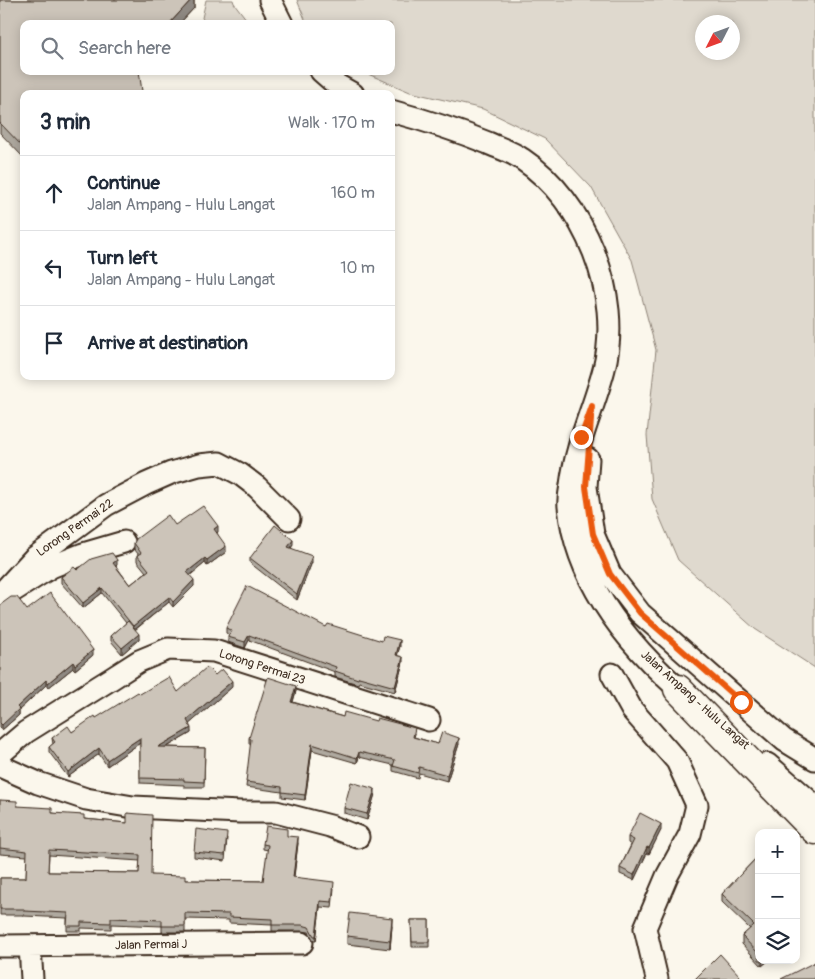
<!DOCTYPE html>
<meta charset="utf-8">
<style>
:root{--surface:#fff;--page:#f2f2f3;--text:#1f2937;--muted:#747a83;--line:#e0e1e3}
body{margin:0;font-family:Pangolin,sans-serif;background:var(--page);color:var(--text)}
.controls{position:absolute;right:15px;bottom:15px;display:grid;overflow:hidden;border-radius:10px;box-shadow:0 2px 12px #0003}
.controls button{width:45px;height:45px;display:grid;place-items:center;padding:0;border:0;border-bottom:1px solid var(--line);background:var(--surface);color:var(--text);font:25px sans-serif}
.compass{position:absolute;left:695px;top:15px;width:45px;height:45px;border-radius:50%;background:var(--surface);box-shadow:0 2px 12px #0003;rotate:228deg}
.stop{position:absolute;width:15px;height:15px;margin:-11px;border:4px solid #ea580c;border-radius:50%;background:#fff}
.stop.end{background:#ea580c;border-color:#fff;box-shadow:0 1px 5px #0008}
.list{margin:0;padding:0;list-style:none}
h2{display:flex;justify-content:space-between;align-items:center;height:65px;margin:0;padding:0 20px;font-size:21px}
h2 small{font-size:16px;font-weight:400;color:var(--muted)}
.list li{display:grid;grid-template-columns:32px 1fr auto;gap:15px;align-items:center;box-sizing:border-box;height:75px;padding:0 20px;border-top:1px solid var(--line)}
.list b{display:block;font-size:19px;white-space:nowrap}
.list p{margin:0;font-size:16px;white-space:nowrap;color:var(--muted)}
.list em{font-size:16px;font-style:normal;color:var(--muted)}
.icon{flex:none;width:28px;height:28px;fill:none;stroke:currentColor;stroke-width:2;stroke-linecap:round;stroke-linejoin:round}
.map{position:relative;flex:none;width:815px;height:979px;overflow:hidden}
.search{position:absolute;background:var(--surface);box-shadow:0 2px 12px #0003;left:20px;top:20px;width:375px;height:55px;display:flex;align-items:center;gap:12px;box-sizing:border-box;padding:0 18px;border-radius:10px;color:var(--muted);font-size:19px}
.panel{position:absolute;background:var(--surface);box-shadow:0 2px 12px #0003;left:20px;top:90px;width:375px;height:290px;border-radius:10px}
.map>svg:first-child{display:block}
</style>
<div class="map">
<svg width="815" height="979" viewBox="0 0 815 979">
<rect width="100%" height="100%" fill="#fbf7ec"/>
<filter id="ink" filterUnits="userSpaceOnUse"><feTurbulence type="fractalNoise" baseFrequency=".02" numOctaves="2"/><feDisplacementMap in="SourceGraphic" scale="10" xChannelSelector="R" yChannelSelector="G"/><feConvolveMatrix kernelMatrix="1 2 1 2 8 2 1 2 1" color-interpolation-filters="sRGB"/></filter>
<g filter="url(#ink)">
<path fill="#dfd9ce" stroke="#8d8276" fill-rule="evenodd" d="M206 0H233L234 3 250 24H207L202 18Z
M297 0H815V668L755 629 678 560 652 499 647 435 656 350 632 260 591 187 545 139 483 109 410 92 361 71H391V24H307ZM702 22H732V52H702Z"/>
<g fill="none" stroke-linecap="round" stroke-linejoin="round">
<defs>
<path id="minor" d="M270 0 282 24
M321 71 337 85 353 94
M391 111C424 120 456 130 488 143 499 148 512 152 522 159 585 201 623 295 604 369 594 408 576 444 571 485 570 492 568 500 569 507 577 585 631 649 689 698
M588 459 586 487 593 534 610 574 640 613 784 740 815 759
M13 591 51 567 83 554 124 542
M0 595 34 558 106 505 146 484 171 473 199 465 219 463 240 474 257 487 289 519
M612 674 632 710 677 761 697 805 690 834 667 876 645 928 657 979
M0 754 26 732 111 679 139 661 168 649 214 651 429 720
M767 764 815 806
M0 766 38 783 86 799 133 807 240 812H276L330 826 358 837
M0 946 302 943
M30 946 32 979"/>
<path id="highway" d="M678 689 815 830"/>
</defs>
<use href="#minor" stroke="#3b2a1e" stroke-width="25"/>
<use href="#highway" stroke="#3b2a1e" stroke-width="31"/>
<use href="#minor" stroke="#fbf7ec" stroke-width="21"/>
<use href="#highway" stroke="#fbf7ec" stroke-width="28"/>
</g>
<path fill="#afa99f" stroke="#3b2a1e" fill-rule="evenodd" d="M0 0H194V8L179 24H24L142 94H24V158L0 133Z
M175 525 218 532 217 533 226 552 207 566 205 563 190 575 194 586 173 607 169 602 135 630 139 639 122 654 111 641V636L126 623 102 593 83 608 61 583V577L77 570 117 565 116 566 130 585 146 572 137 561V555H139L134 549V543Z
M293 545 291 548 312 562 297 600 250 563V558Z
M0 605 27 610 93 655 75 670 73 668 48 688 46 685 19 710V715L2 730 0 728Z
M326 627 400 646 397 655 403 662 395 692 359 682 358 684 335 677V672L249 640 245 648 228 642V637L229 635 226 633V628Z
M215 675 232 687 189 724 191 733 167 747 205 748 204 787H184V785L140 783V743L107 766 99 754 68 777 49 752V747L53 744 52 738 72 732 140 694 178 692Z
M296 691 293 702 343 717 415 734 414 737 438 744H459L447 781 419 773 418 778 393 771V765L359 757 357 763 312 750 305 800 282 797V792L246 787 251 744H249V738Z
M375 794 367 820 344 813V808Z
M0 800 17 806 84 819 127 823 151 875 185 880 263 881 268 850 263 849V844L287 836 298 843 294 877 334 888 332 908 320 907 316 941H314L309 932 302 931H272V925L229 923V920L185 919V932H162V926L111 924V929L81 928V931H67V918L24 916V915H0V878H26L27 856 0 854ZM49 855 140 861 139 873 48 872Z
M661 830 649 854 647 853 634 880 620 874V868L631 845 628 843V837Z
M227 838 225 861 194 857V852Z
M759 855V960H769L762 966 742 944V936L750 929 722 902V894Z
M411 920H429V947H412Z
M392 926 390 949 347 944V936Z"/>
<path fill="#8f8982" stroke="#3b2a1e" d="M191 0H194V8L179 24H169Z
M218 526V532L214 534V529Z
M293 540V545L288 552V547Z
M226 546V552L207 566V560Z
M312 556V562L297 600V594Z
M205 558V563L187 578V572Z
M117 560V565L113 568V563Z
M194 580V586L173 607V602Z
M102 588V593L83 608V603Z
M169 597V602L133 631V626Z
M139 634V639L122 654V648Z
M249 635V640L245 648V642Z
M400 640V646L396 660V655Z
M93 650V655L75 670V665Z
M403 657V662L395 692V687Z
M73 662V668L48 688V683Z
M46 680V685L19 710V715L2 730V725L17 707Z
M232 681V687L187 726V720Z
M296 686V691L291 707V702Z
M191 728V733L158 752V747Z
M140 738V743L107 766V760Z
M459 738V744L447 781V775Z
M312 744V750L305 800V795Z
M99 748V754L68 777V772Z
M359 752V757L357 763V758Z
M375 789V794L367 820V814Z
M661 824V830L649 854V848Z
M298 837V843L293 882V877Z
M647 847V853L634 880V875Z
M320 901V907L316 941V936Z
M392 918V926L390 949V941Z
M762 960H769L762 966Z"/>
<path fill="#ccc4b9" stroke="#3b2a1e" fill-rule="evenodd" d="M0 0H191L169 24H24V71H139L142 91 138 94H24V148L0 123Z
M203 506 218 526 214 529 226 546 207 560 205 558 187 572 194 580 173 602 169 597 133 626 102 588 83 603 61 577 74 567 77 570 91 559 112 553 117 560 113 563 130 585 149 570 137 555 141 553 134 543 136 539 168 515 175 525Z
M275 525 293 540 288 547 312 556 297 594 250 558Z
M247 586 326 627 328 624 382 641 383 636 400 640 396 655 403 657 395 687 359 677 358 679 335 671 336 667 249 635 245 642 228 637 232 631 226 628Z
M50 593 93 650 75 665 73 662 48 683 46 680 17 707 19 709 2 725 0 723V605L11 597H17L27 610Z
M128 621 139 634 122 648 111 636Z
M207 667 215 675 222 669 232 681 187 720 191 728 158 747 205 748 204 782 184 781V779L140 778V738L107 760 99 748 68 772 49 747 55 742 52 738 68 726 72 732 95 716 96 718 138 692 140 694 169 677 178 692Z
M268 677 296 686 291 702 343 717 344 712 376 721 377 718 415 728 413 737 438 744 442 732 459 738 447 775 419 767 418 773 393 766 395 760 359 752 357 758 312 744 305 795 282 792V787L246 782 251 739 249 738Z
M351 782 375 789 367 814 344 808Z
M0 800 17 801V806L52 808V813L84 815V819L127 823V813L152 815 151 875 185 876V880L263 881 268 845 263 844 266 826 287 829V836L298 837 293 877 334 882 332 902 320 901 316 936H314L309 927 302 925H272V919L229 917V914L185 913V926H162V920L111 918V923L81 922V926H67L68 913 24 911V909H0V878H26L27 851 0 848ZM49 850 140 855 139 873 48 872Z
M640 813 661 824 649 848 647 847 634 875 620 868 634 840 628 837Z
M196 829 227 833 225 855 194 852Z
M759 855V954L742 936 754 925 722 894Z
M350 913 392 918 390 941 347 936Z
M411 920H429V942H412Z
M720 954 740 976 737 979H695Z
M815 962V979H781Z"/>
</g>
<g fill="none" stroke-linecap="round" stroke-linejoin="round" filter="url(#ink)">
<path stroke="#ea580c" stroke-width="6" d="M581 437 592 406 586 487 593 534 610 574 640 613 741 702"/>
</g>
<g text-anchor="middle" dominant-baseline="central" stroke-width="4" stroke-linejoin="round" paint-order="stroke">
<g font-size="12" fill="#3b2a1e" stroke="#fbf7ec">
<text transform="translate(75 528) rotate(-35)">Lorong Permai 22</text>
<text transform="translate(262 667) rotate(18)">Lorong Permai 23</text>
<text transform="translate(695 700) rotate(42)">Jalan Ampang - Hulu Langat</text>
<text transform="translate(151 945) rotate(-1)">Jalan Permai J</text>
</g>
</g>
</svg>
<div class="controls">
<button>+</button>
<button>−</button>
<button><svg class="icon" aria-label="layers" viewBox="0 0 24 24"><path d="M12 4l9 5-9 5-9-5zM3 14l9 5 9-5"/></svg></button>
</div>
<svg class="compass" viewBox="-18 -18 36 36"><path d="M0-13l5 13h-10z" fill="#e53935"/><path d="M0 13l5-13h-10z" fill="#747a83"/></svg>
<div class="stop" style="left:741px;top:702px"></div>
<div class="stop end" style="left:581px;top:437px"></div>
<div class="search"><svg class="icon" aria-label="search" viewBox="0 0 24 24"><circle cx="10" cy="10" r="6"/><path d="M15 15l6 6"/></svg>Search here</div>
<section class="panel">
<h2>3 min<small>Walk · 170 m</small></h2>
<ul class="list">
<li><svg class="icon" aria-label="ahead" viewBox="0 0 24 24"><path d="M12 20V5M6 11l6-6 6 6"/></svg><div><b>Continue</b><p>Jalan Ampang - Hulu Langat</p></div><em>160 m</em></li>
<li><svg class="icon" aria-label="left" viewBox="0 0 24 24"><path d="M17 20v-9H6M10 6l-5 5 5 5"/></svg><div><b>Turn left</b><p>Jalan Ampang - Hulu Langat</p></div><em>10 m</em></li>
<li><svg class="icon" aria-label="arrive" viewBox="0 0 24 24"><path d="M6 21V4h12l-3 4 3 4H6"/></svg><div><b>Arrive at destination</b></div></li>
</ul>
</section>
</div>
